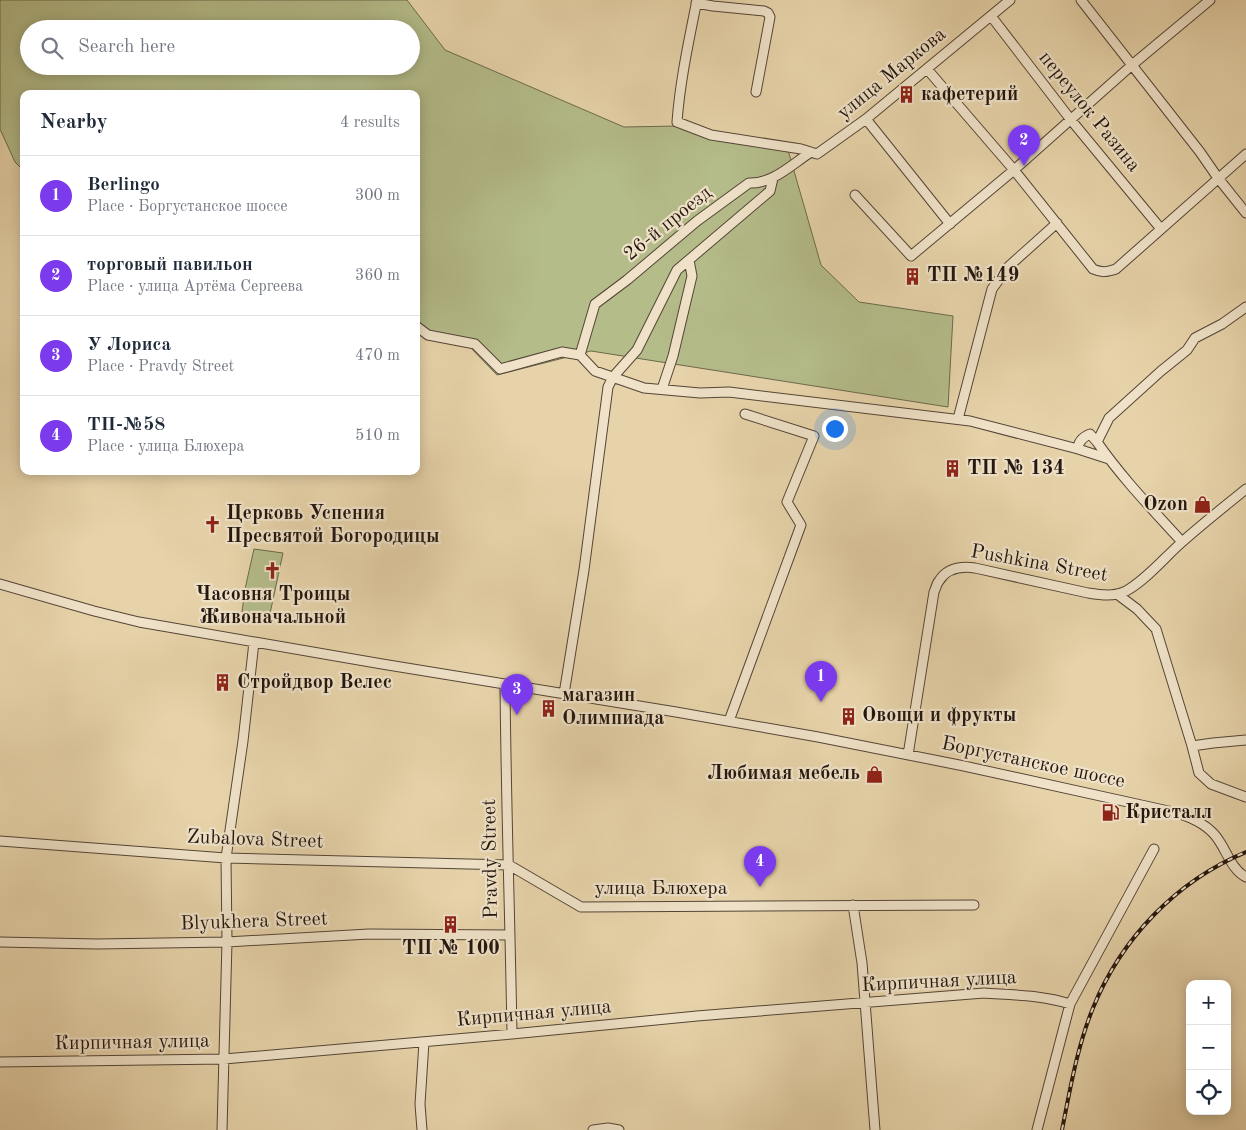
<!DOCTYPE html>
<meta charset="utf-8">
<style>
:root{--surface:#fff;--page:#f2f2f3;--text:#1f2937;--muted:#747a83;--line:#e0e1e3;--accent:#7c3aed}
body{margin:0;font-family:"Old Standard TT",serif;background:var(--page);color:var(--text)}
.controls{position:absolute;right:15px;bottom:15px;display:grid;overflow:hidden;border-radius:10px;box-shadow:0 2px 12px #0003}
.controls button{width:45px;height:45px;display:grid;place-items:center;padding:0;border:0;border-bottom:1px solid var(--line);background:var(--surface);color:var(--text);font:25px sans-serif}
.you{position:absolute;left:834px;top:428px;width:18px;height:18px;margin:-12px;border:4px solid #fff;border-radius:50%;background:#1a73e8;box-shadow:0 0 0 8px #1a73e833}
.badge{display:grid;place-items:center;width:32px;height:32px;border-radius:50%;background:var(--accent);color:#fff;font-size:16px;font-weight:700}
.pin{position:absolute;translate:-50% -41px;filter:drop-shadow(0 1px 2px #0008)}
.pin::after{content:'';position:absolute;top:26px;width:18px;height:15px;background:inherit;clip-path:polygon(0 0,100% 0,50% 100%)}
.list{margin:0;padding:0;list-style:none}
h2{display:flex;justify-content:space-between;align-items:center;height:65px;margin:0;padding:0 20px;font-size:21px}
h2 small{font-size:16px;font-weight:400;color:var(--muted)}
.list li{display:grid;grid-template-columns:32px 1fr auto;gap:15px;align-items:center;box-sizing:border-box;height:80px;padding:0 20px;border-top:1px solid var(--line)}
.list b{display:block;font-size:19px;white-space:nowrap}
.list p{margin:0;font-size:16px;white-space:nowrap;color:var(--muted)}
.list em{font-size:16px;font-style:normal;color:var(--muted)}
.icon{flex:none;width:28px;height:28px;fill:none;stroke:currentColor;stroke-width:2;stroke-linecap:round;stroke-linejoin:round}
.map{position:relative;flex:none;width:1246px;height:1130px;overflow:hidden}
.search{position:absolute;background:var(--surface);box-shadow:0 2px 12px #0003;left:20px;top:20px;width:400px;height:55px;display:flex;align-items:center;gap:12px;box-sizing:border-box;padding:0 18px;border-radius:28px;color:var(--muted);font-size:19px}
.panel{position:absolute;background:var(--surface);box-shadow:0 2px 12px #0003;left:20px;top:90px;width:400px;height:385px;border-radius:10px}
.map>svg:first-child{display:block}
</style>
<div class="map">
<svg width="1246" height="1130" viewBox="0 0 1246 1130">
<rect width="100%" height="100%" fill="#e7d3aa"/>
<filter id="stains"><feTurbulence type="fractalNoise" baseFrequency=".004" numOctaves="4"/><feColorMatrix values="0 0 0 0 .2 0 0 0 0 .09 0 0 0 0 .02 0 0 0 .5 -.17"/></filter>
<radialGradient id="worn" r=".72"><stop offset=".6" stop-color="#630" stop-opacity="0"/><stop offset="1" stop-color="#630" stop-opacity=".3"/></radialGradient>
<path fill="#b4bc8a" stroke="#6c694c" fill-rule="evenodd" d="M0 0H407L445 50 624 127 678 126 788 150 821 265 859 302 953 316 948 407 591 351 497 375 468 345 416 328V94H24V171L15 162 0 129ZM29 29H411V66H29Z
M254 549 283 553 269 618 242 612 245 589Z"/>
<g fill="none" stroke-linecap="round" stroke-linejoin="round">
<defs>
<path id="minor" d="M697 0C689 40 680 81 677 122L711 135 801 149 817 154 866 119 1010 0
M1081 0 1200 152 1218 178 1246 213
M696 3 713 6 764 11 768 13 770 17 756 92
M991 16 1071 120 1161 229
M927 69 1014 170 1093 269C1102 273 1107 272 1116 269L1246 154
M866 119 950 224
M855 195 911 256 1014 170 1132 65 1210 0
M416 326 428 335 475 344 500 369 562 352 580 355 595 371 644 388 700 393 729 392 970 421 1078 449 1109 459
M580 355 595 304 627 280 697 221 749 183C773 184 792 164 811 152
M662 389 673 356 692 276 689 260
M958 419 992 289 1008 267 1057 223
M1078 449C1078 441 1083 437 1090 434L1097 442
M1182 542C1153 510 1122 478 1097 442L1109 418 1161 371 1187 350 1195 338 1222 324 1246 307
M0 584 94 611 139 622 382 664 676 712 818 737 964 766 1173 812C1188 816 1203 822 1214 834 1226 847 1230 869 1246 877
M1117 594 1137 609 1156 629 1192 746 1199 773 1211 784 1246 797
M505 684C506 801 510 917 512 1034
M564 694 584 570 608 387 613 377 637 350 677 270 770 191 773 178
M729 721 801 525 787 502 814 436 745 414
M1192 746 1213 743 1246 740
M908 755 934 592C936 589 936 584 939 581 947 568 961 566 975 568L1088 593C1101 595 1114 597 1126 591 1146 580 1164 558 1181 543 1202 524 1224 507 1246 489
M0 841 226 858 509 865 581 907 974 905
M853 905 862 963 875 1130
M0 942 97 944 227 942 369 934 510 935
M0 1062 224 1059 512 1034 697 1016 984 993C1013 995 1042 995 1070 1004
M222 1130 227 942 226 858 243 741 254 642
M422 1130 420 1104 424 1042
M593 1130 608 1128 619 1130
M1037 1130 1070 1004 1154 849"/>
</defs>
<use href="#minor" stroke="#544536" stroke-width="11"/>
<use href="#minor" stroke="#efe2c8" stroke-width="9"/>
<defs>
<path id="rail" d="M1062 1130C1070 1090 1077 1047 1093 1008 1121 939 1176 881 1246 852"/>
</defs>
<use href="#rail" stroke="#23160f" stroke-width="4"/>
<use href="#rail" stroke="#efe2c8" stroke-width="2" stroke-dasharray="5.5" stroke-linecap="butt"/>
</g>
<defs>
<symbol id="building-bare" viewBox="-9 -9 18 18"><path d="M-4-6H4V6H1V3H-1V6H-4ZM-2.5-4.3h1.7v1.8h-1.7ZM.8-4.3h1.7v1.8H.8ZM-2.5-1h1.7V.8h-1.7ZM.8-1h1.7V.8H.8Z" fill="#8f2418" stroke="#efe2c8" stroke-width="2.5" paint-order="stroke"/></symbol>
<symbol id="shop-bare" viewBox="-9 -9 18 18"><path d="M-5-2.5h2.3a2.7 3.5 0 0 1 5.4 0H5L5.5 6h-11ZM-1.5-2.5h3a1.5 2.3 0 0 0-3 0Z" fill="#8f2418" stroke="#efe2c8" stroke-width="2.5" paint-order="stroke"/></symbol>
<symbol id="church-bare" viewBox="-9 -9 18 18"><path d="M-1.2-6h2.4v3.5h3.3v2.4h-3.3V6h-2.4V-.1h-3.3v-2.4h3.3Z" fill="#8f2418" stroke="#efe2c8" stroke-width="2.5" paint-order="stroke"/></symbol>
<symbol id="fuel-bare" viewBox="-9 -9 18 18"><path d="M-5.5-6h7V0h2V4h1.3V-2.5L3-4.5l.8-.8L6-3V5H2.5V1h-1V6h-7ZM-4.2-4.7v3.2H.2V-4.7Z" fill="#8f2418" stroke="#efe2c8" stroke-width="2.5" paint-order="stroke"/></symbol>
</defs>
<g fill-rule="evenodd">
<use href="#building-bare" x="894" y="82" width="25" height="25"/>
<use href="#building-bare" x="900" y="264" width="25" height="25"/>
<use href="#building-bare" x="940" y="456" width="25" height="25"/>
<use href="#shop-bare" x="1190" y="492" width="25" height="25"/>
<use href="#church-bare" x="200" y="512" width="25" height="25"/>
<use href="#church-bare" x="260" y="558" width="25" height="25"/>
<use href="#building-bare" x="210" y="670" width="25" height="25"/>
<use href="#building-bare" x="536" y="696" width="25" height="25"/>
<use href="#building-bare" x="836" y="704" width="25" height="25"/>
<use href="#shop-bare" x="862" y="762" width="25" height="25"/>
<use href="#fuel-bare" x="1098" y="800" width="25" height="25"/>
<use href="#building-bare" x="438" y="912" width="25" height="25"/>
</g>
<g text-anchor="middle" dominant-baseline="central" stroke-width="4.5" stroke-linejoin="round" paint-order="stroke">
<g font-size="20" fill="#23160f" stroke="#efe2c8">
<text transform="translate(892 74) rotate(-39)">улица Маркова</text>
<text transform="translate(1089 112) rotate(51)">переулок Разина</text>
<text transform="translate(668 224) rotate(-39)">26-й проезд</text>
<text transform="translate(1039 564) rotate(10)">Pushkina Street</text>
<text transform="translate(1033 763) rotate(12)">Боргустанское шоссе</text>
<text transform="translate(255 840) rotate(2)">Zubalova Street</text>
<text transform="translate(491 859) rotate(-91)">Pravdy Street</text>
<text x="661" y="889">улица Блюхера</text>
<text transform="translate(254 922) rotate(-2)">Blyukhera Street</text>
<text transform="translate(939 982) rotate(-3)">Кирпичная улица</text>
<text transform="translate(534 1014) rotate(-5)">Кирпичная улица</text>
<text transform="translate(132 1043) rotate(-1)">Кирпичная улица</text>
</g>
<g font-size="20" font-weight="bold" fill="#23160f" stroke="#efe2c8" text-anchor="start">
<text x="921" y="95">кафетерий</text>
<text x="927" y="276">ТП №149</text>
<text x="967" y="469">ТП № 134</text>
<text x="1188" y="505" text-anchor="end">Ozon</text>
<text x="226" y="514">Церковь Успения<tspan x="226" dy="23">Пресвятой Богородицы</tspan></text>
<text x="273" y="595" text-anchor="middle">Часовня Троицы<tspan x="273" dy="23">Живоначальной</tspan></text>
<text x="237" y="683">Стройдвор Велес</text>
<text x="562" y="696">магазин<tspan x="562" dy="23">Олимпиада</tspan></text>
<text x="862" y="716">Овощи и фрукты</text>
<text x="860" y="774" text-anchor="end">Любимая мебель</text>
<text x="1125" y="813">Кристалл</text>
<text x="451" y="949" text-anchor="middle">ТП № 100</text>
</g>
</g>
<rect width="100%" height="100%" filter="url(#stains)"/>
<rect width="100%" height="100%" fill="url(#worn)"/>
</svg>
<div class="controls">
<button>+</button>
<button>−</button>
<button><svg class="icon" aria-label="locate" viewBox="0 0 24 24"><circle cx="12" cy="12" r="6"/><path d="M12 2v4M12 18v4M2 12h4M18 12h4"/></svg></button>
</div>
<div class="you"></div>
<div class="pin badge" style="left:821px;top:702px">1</div>
<div class="pin badge" style="left:1024px;top:166px">2</div>
<div class="pin badge" style="left:517px;top:715px">3</div>
<div class="pin badge" style="left:760px;top:887px">4</div>
<div class="search"><svg class="icon" aria-label="search" viewBox="0 0 24 24"><circle cx="10" cy="10" r="6"/><path d="M15 15l6 6"/></svg>Search here</div>
<section class="panel">
<h2>Nearby<small>4 results</small></h2>
<ul class="list">
<li><span class="badge">1</span><div><b>Berlingo</b><p>Place · Боргустанское шоссе</p></div><em>300 m</em></li>
<li><span class="badge">2</span><div><b>торговый павильон</b><p>Place · улица Артёма Сергеева</p></div><em>360 m</em></li>
<li><span class="badge">3</span><div><b>У Лориса</b><p>Place · Pravdy Street</p></div><em>470 m</em></li>
<li><span class="badge">4</span><div><b>ТП-№58</b><p>Place · улица Блюхера</p></div><em>510 m</em></li>
</ul>
</section>
</div>
